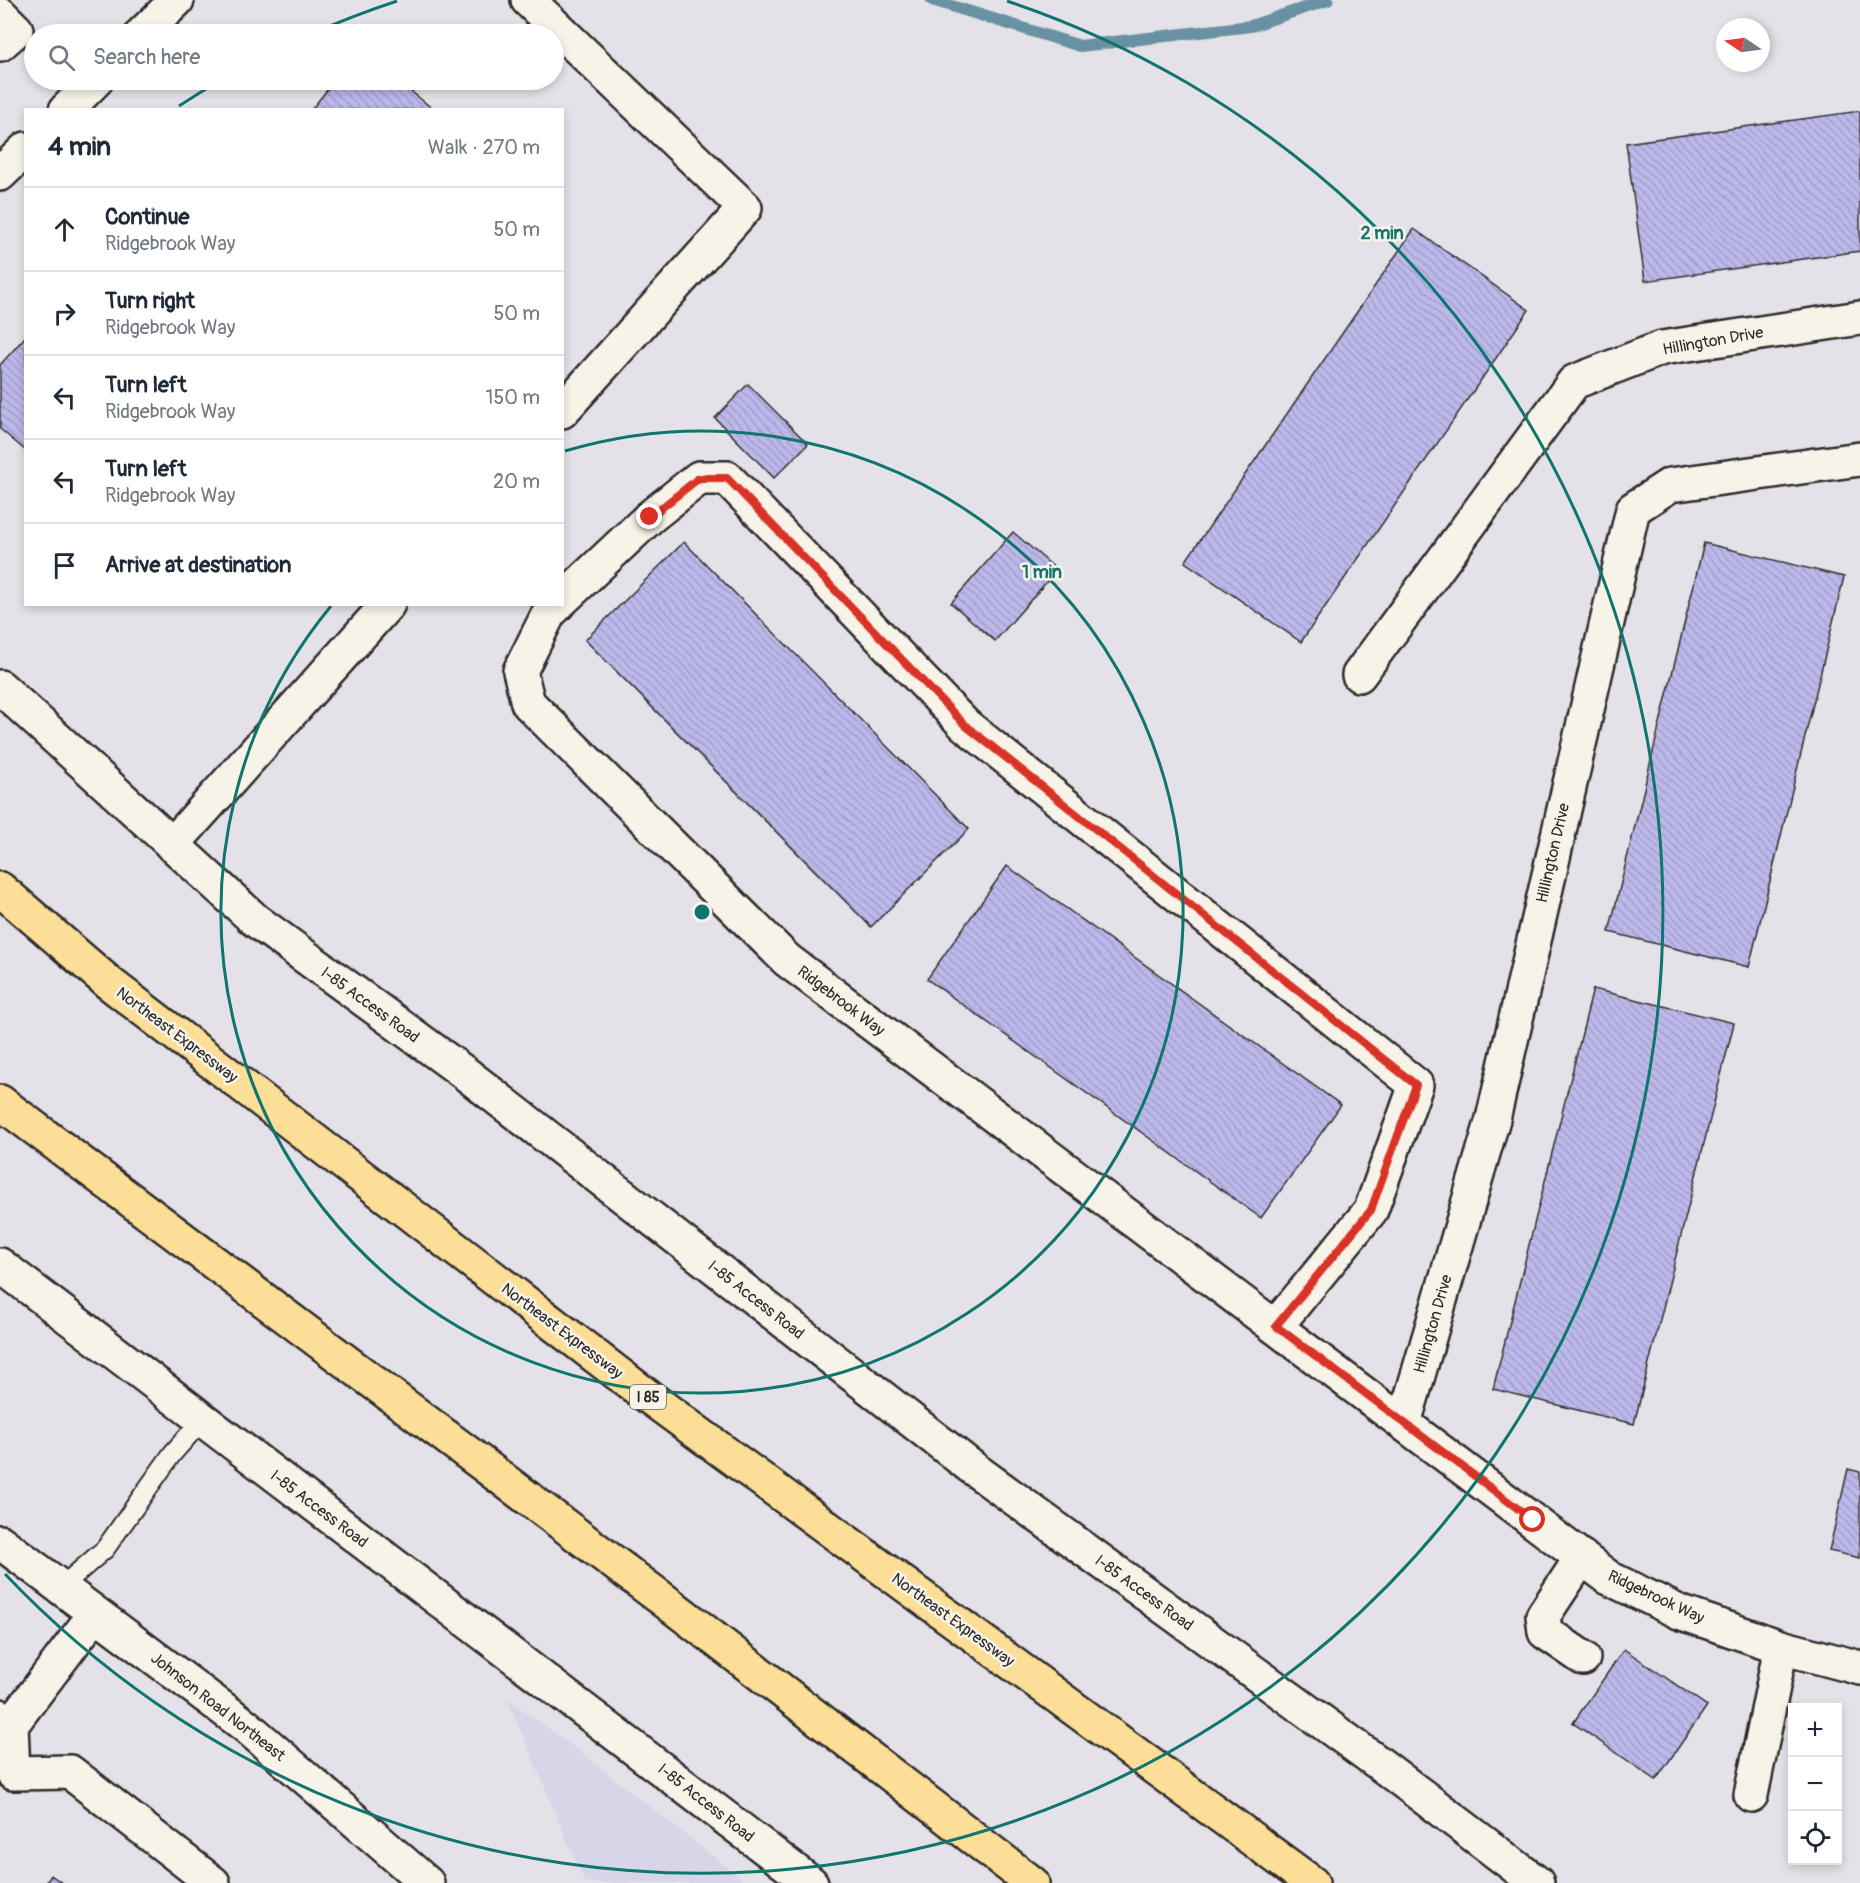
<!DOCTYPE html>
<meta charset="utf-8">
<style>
:root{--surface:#fff;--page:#f6f6f7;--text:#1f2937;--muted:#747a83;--line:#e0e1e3}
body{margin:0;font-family:Pangolin,sans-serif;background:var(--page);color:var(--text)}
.controls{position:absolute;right:18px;bottom:18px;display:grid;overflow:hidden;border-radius:0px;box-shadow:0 3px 9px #0003}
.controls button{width:54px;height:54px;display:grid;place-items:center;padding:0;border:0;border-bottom:2px solid var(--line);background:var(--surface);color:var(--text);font:30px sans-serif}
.compass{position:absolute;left:1716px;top:18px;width:54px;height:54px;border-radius:50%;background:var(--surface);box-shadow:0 3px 9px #0003;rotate:283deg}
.stop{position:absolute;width:18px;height:18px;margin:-14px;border:4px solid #d93025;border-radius:50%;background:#fff}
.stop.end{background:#d93025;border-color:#fff;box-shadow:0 2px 6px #0008}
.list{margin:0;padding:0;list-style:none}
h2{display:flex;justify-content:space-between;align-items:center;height:78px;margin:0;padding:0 24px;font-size:26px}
h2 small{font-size:20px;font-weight:400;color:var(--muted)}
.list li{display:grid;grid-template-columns:39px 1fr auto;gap:18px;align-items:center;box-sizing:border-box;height:84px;padding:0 24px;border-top:2px solid var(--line)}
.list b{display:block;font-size:22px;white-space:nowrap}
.list p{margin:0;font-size:20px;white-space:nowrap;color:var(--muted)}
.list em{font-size:20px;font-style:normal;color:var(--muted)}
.icon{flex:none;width:33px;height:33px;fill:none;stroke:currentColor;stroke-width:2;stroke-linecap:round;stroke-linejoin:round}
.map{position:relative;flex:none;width:1860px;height:1883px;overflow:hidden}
.search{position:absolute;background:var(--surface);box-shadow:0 3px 9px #0003;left:24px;top:24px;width:540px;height:66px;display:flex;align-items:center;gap:15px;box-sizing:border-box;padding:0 21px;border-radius:33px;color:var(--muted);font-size:22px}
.panel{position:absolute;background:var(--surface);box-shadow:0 3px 9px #0003;left:24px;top:108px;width:540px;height:498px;border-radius:0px}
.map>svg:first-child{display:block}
</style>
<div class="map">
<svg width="1860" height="1883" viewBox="0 0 1860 1883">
<defs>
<pattern id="building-back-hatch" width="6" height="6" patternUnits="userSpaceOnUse" patternTransform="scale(1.5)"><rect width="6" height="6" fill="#bcb8ea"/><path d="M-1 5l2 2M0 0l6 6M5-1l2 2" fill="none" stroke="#a29ec9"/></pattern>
</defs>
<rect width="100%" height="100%" fill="#e5e1e9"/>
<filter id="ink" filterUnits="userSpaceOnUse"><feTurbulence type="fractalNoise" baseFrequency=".0167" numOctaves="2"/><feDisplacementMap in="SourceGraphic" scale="12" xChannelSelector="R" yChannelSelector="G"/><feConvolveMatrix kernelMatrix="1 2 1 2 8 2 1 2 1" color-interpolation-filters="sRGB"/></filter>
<g filter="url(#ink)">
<path fill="#d9d5e9" d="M507 1698 582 1753 747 1883H585Z"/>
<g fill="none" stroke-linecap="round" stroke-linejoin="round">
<path stroke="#6792a2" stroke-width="12" d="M932 0 1080 46 1251 26 1328 0"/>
</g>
<path fill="url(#building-back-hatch)" stroke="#2b2b2b" stroke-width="1.5" d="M335 80H397L434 110H311Z
M1860 111V251L1645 281 1626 143Z
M1414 229 1529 310 1301 642 1185 562Z
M26 336V451L0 429V365Z
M748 384 808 444 774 478 715 418Z
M1013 532 1057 570 995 641 951 603Z
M684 542 969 829 871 927 585 640Z
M1704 543 1844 577 1749 967 1609 932Z
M1007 866 1341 1105 1261 1218 927 979Z
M1593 989 1734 1023 1634 1424 1493 1389Z
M1848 1469 1860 1472V1558L1829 1551Z
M1624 1649 1707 1706 1656 1780 1573 1723Z
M51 1875 62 1883H46Z"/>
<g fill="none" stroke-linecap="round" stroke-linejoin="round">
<defs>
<path id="lane" d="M61 1587 105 1549 172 1454 202 1420"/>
<path id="street" d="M528 0 745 208 562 411
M0 14 16 30 0 44
M142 34 177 0
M66 110 96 80
M0 174 26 149
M562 600 650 517 699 478H727L965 725 1416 1085 1371 1210 1276 1326
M558 604 549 613 520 671 528 703 787 960 1609 1578 1679 1612 1781 1647 1860 1668
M1359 675 1574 382 1662 348 1860 318
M172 845 388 604
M1404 1423 1493 1119 1633 509 1670 485 1860 459
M0 1542 246 1726 427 1883
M1582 1557 1543 1616 1545 1632 1583 1658
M0 1716 11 1725 13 1773 70 1772 213 1883
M3 1744 11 1725 95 1614
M1751 1795 1781 1647"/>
<path id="secondary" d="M0 687 255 920 466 1074 974 1469 1380 1764 1537 1883
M0 1265 811 1883"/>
<path id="highway" d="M0 889 109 983 642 1392 1312 1883
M0 1102 677 1610 1032 1883"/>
</defs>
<use href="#lane" stroke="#2b2b2b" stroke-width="22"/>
<use href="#street" stroke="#2b2b2b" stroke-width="38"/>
<use href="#secondary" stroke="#2b2b2b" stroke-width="38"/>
<use href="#highway" stroke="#2b2b2b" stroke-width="38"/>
<use href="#lane" stroke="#f7f3e8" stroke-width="18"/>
<use href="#street" stroke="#f7f3e8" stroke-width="33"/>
<use href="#secondary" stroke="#f7f3e8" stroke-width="33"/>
<use href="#highway" stroke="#fdde96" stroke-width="33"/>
</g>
</g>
<g fill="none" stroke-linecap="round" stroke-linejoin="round" filter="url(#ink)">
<path stroke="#d93025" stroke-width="8" d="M650 517 699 478H727L965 725 1416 1085 1371 1210 1276 1326 1533 1520"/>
</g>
<g fill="none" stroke="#0f766e" stroke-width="3">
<path d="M565 451A481 481 0 1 1 331 606"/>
<path d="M179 106A961 961 0 0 1 221 80M311 34A961 961 0 0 1 397 1M1007 1A961 961 0 1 1 5 1574"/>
</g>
<g text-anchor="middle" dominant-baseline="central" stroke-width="5" stroke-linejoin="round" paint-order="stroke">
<rect fill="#f7f3e8" stroke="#686764" stroke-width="1.5" x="630" y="1385" width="36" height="24" rx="4.5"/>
<g font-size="15" font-weight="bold" fill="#2b2b2b">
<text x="648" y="1397">I 85</text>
</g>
<g font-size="16" fill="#2b2b2b" stroke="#f7f3e8">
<text transform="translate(1713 341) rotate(-10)">Hillington Drive</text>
<text transform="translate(1553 853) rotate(-77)">Hillington Drive</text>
<text transform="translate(841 1001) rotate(37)">Ridgebrook Way</text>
<text transform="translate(370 1005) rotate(36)">I-85 Access Road</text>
<text transform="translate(177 1035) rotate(37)">Northeast Expressway</text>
<text transform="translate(756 1300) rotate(38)">I-85 Access Road</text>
<text transform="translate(1433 1324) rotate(-74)">Hillington Drive</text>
<text transform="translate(562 1331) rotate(37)">Northeast Expressway</text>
<text transform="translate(319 1509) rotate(37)">I-85 Access Road</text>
<text transform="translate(1144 1593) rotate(36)">I-85 Access Road</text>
<text transform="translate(1656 1597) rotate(25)">Ridgebrook Way</text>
<text transform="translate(953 1620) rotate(36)">Northeast Expressway</text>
<text transform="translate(218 1707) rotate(38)">Johnson Road Northeast</text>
<text transform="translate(706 1803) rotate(38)">I-85 Access Road</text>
</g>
</g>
<circle cx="702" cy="912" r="9" fill="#0f766e" stroke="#f7f3e8" stroke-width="3"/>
<g font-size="18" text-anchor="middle" font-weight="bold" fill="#0f766e" stroke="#f7f3e8" stroke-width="5" stroke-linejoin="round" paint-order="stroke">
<text x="1382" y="239">2 min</text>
<text x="1042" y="578">1 min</text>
</g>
</svg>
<div class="controls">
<button>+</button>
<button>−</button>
<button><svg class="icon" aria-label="locate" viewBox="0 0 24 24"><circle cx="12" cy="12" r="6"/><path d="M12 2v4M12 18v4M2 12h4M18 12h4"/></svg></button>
</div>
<svg class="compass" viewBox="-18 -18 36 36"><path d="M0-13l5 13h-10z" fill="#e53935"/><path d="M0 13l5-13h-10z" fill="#747a83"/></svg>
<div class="stop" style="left:1533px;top:1520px"></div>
<div class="stop end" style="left:650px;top:517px"></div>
<div class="search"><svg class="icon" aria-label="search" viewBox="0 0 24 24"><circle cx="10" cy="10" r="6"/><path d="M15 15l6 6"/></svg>Search here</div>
<section class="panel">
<h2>4 min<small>Walk · 270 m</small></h2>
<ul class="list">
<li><svg class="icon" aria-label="ahead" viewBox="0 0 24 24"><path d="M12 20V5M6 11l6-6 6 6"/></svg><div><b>Continue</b><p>Ridgebrook Way</p></div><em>50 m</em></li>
<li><svg class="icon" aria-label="right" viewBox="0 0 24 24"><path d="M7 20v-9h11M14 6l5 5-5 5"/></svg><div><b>Turn right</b><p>Ridgebrook Way</p></div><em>50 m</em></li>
<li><svg class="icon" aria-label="left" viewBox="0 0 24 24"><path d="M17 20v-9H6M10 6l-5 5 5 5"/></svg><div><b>Turn left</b><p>Ridgebrook Way</p></div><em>150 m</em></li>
<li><svg class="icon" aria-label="left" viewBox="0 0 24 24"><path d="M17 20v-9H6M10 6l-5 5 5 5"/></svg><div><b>Turn left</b><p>Ridgebrook Way</p></div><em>20 m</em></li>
<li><svg class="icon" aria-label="arrive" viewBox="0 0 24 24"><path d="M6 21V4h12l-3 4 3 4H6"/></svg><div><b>Arrive at destination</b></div></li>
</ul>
</section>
</div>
